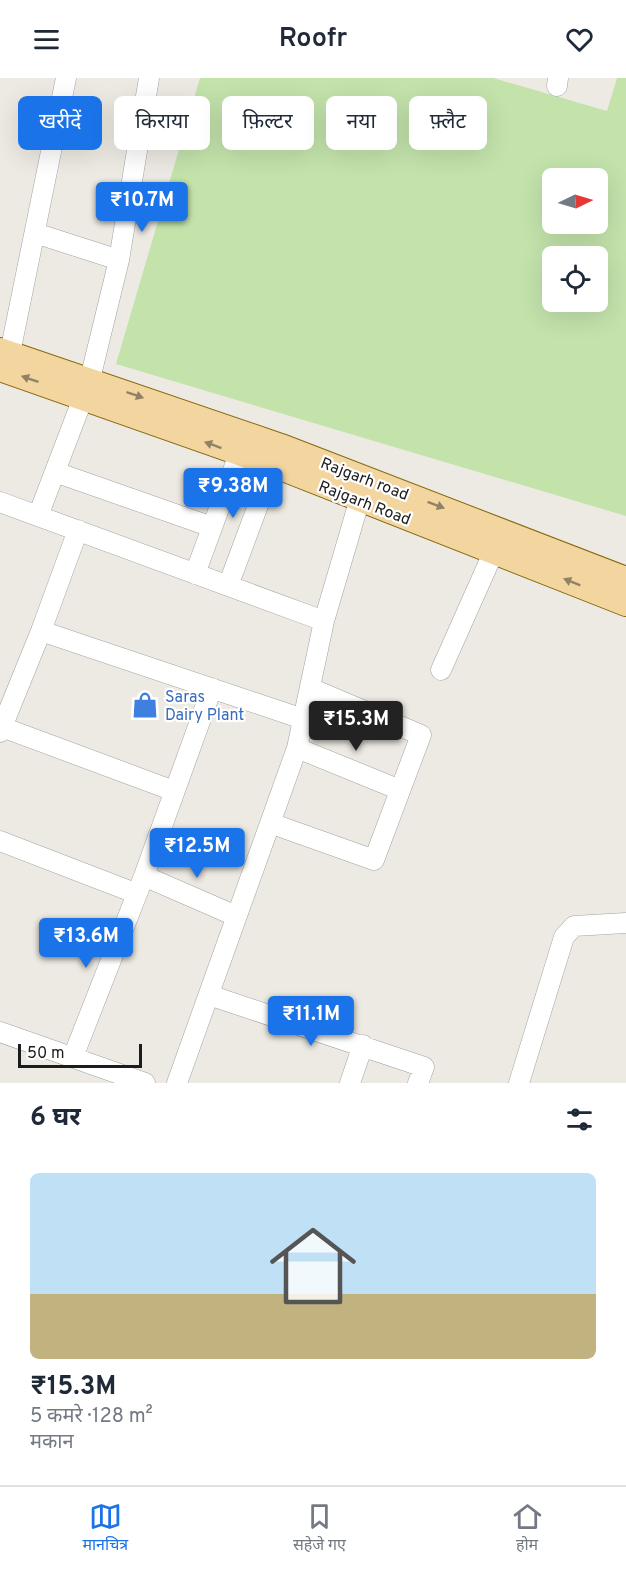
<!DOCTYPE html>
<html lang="hi">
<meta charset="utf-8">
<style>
:root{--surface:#fff;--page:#f2f2f3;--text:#1f2937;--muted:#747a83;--line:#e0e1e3;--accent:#1a73e8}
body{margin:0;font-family:Overpass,"Noto Sans Devanagari",sans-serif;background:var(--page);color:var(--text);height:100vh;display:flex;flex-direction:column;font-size:22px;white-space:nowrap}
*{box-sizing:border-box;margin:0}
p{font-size:20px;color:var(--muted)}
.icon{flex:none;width:33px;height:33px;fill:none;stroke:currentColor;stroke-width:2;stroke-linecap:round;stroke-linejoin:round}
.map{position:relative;height:1005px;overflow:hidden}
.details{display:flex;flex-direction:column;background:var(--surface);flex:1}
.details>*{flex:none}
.hud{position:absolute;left:18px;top:18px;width:591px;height:54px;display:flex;gap:12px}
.needle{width:39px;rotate:85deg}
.controls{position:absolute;left:542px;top:90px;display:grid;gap:12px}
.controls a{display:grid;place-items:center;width:66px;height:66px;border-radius:9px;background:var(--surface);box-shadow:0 6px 24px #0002;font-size:30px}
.scale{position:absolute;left:18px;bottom:15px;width:124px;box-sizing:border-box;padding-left:6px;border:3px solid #1c1c1c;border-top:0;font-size:16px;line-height:21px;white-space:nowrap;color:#1c1c1c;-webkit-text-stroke:4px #fff;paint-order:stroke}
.price{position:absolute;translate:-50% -51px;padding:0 14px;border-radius:6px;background:var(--accent);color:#fff;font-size:20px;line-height:39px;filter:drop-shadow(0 2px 3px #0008)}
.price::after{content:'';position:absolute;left:50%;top:36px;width:18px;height:14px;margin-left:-9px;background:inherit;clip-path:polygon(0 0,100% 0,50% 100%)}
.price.on{background:#222;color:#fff}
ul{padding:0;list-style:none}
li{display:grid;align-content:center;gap:12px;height:318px;padding:0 30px}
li+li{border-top:2px solid var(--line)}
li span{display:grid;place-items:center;height:186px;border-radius:9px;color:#555}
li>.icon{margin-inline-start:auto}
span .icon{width:108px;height:108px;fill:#fffc;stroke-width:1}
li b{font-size:26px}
h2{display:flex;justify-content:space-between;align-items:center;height:72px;padding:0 30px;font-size:26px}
.pill{padding:0 21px;border-radius:9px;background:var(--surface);box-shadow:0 6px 24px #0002;font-size:21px;line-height:54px}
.pill.on{background:var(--accent);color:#fff}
header{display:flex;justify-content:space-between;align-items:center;height:78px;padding:0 30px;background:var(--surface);font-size:27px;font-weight:600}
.menu{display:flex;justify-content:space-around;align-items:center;height:84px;border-top:2px solid var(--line);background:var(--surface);font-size:16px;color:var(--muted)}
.menu a{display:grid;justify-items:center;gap:3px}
.menu .on{color:var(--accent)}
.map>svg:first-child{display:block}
.grass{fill:#c3e3ab;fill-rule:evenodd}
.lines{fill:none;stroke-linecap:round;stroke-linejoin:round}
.minor-casing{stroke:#a3a3a3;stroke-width:21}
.major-casing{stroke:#87670c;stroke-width:26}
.minor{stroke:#fff;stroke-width:20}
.major{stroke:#f3d5a0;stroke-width:24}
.oneway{fill:#928265}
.labels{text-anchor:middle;stroke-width:4.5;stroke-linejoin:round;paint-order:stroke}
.street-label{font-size:16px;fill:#1c1c1c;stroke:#fff}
.shop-label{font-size:16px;fill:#366cbe;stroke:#fff;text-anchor:start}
</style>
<header><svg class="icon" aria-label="menu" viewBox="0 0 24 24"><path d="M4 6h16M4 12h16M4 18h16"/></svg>Roofr<svg class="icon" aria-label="heart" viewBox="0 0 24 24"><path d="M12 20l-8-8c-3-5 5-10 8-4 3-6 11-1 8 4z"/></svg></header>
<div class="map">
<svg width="626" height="1005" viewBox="0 0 626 1005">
<rect width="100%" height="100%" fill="#eceae2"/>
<path class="grass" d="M200 0H493L607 33 617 0H626V438L116 286ZM552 100H597V146H552ZM552 178H597V224H552Z"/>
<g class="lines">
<g class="minor-casing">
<path id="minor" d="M557 8 558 0
M35 155 119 182
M10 275 66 0
M90 301 119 182 149 0
M55 394 212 449
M0 424 324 543
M38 438 83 320
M195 496 239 376
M228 508 273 387
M41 553 303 641
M441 592 494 473
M2 649 174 713
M0 654 41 553 78 452
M297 670 400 712
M270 745 374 782 421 657 310 610
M0 763 135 815
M144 798 236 838
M209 917 424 989 418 1005
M0 954 145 1005
M73 979 144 798 212 610
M177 1005 297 670 324 543 364 407
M350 1005 363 967
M519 1005 564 859 574 848 626 845"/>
</g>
<g class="major-casing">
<path id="major" d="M0 272 281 368 626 501
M0 291 273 387 626 526"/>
</g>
<use href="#minor" class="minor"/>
<use href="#major" class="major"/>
</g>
<defs><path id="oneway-solid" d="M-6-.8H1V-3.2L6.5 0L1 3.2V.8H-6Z" transform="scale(1.5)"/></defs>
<g class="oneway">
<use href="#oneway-solid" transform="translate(30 301) rotate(-161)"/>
<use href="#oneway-solid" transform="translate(135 317) rotate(19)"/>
<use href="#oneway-solid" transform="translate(213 367) rotate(-160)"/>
<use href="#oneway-solid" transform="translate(436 427) rotate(21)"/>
<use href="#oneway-solid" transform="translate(572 504) rotate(-158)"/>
</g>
<defs>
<g id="shop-bare" transform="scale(2.07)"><path d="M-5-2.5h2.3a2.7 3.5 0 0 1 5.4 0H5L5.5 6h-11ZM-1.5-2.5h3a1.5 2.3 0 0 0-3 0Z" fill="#3f7fe0" stroke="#fff" stroke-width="2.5" paint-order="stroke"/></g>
</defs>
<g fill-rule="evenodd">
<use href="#shop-bare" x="145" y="627"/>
</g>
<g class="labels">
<g class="street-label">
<text transform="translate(365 400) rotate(21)" y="6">Rajgarh road</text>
<text transform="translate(365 424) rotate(21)" y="6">Rajgarh Road</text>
</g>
<g class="shop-label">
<text x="165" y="624">Saras<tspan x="165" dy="18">Dairy Plant</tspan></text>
</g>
</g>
</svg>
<div class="controls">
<a><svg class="needle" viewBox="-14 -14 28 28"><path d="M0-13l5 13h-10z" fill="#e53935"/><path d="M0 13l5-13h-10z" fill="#747a83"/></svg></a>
<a><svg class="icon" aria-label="locate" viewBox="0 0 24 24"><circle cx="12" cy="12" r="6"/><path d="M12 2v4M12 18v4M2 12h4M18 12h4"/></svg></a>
</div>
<div class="scale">50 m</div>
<b class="price" style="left:142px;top:155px">₹10.7M</b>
<b class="price" style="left:233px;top:441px">₹9.38M</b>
<b class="price on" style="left:356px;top:674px">₹15.3M</b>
<b class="price" style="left:197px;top:801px">₹12.5M</b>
<b class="price" style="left:86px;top:891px">₹13.6M</b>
<b class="price" style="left:311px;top:969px">₹11.1M</b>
<div class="hud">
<a class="pill on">खरीदें</a>
<a class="pill">किराया</a>
<a class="pill">फ़िल्टर</a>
<a class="pill">नया</a>
<a class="pill">फ़्लैट</a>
</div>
</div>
<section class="details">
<h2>6 घर<svg class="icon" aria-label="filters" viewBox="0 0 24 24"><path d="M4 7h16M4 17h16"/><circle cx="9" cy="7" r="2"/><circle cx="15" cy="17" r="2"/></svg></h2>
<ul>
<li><span style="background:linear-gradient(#bfe0f5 65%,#c2b280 0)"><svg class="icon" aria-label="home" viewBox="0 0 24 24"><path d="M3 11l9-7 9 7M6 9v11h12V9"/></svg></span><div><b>₹15.3M</b><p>5 कमरे · 128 m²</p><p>मकान</p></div></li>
</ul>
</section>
<nav class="menu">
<a class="on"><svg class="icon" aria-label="map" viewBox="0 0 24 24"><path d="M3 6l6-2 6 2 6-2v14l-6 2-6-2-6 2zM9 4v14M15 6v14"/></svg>मानचित्र</a>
<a><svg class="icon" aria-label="saved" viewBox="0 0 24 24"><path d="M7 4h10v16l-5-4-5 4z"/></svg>सहेजे गए</a>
<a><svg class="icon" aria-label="home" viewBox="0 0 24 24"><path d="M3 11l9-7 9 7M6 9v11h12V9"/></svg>होम</a>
</nav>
